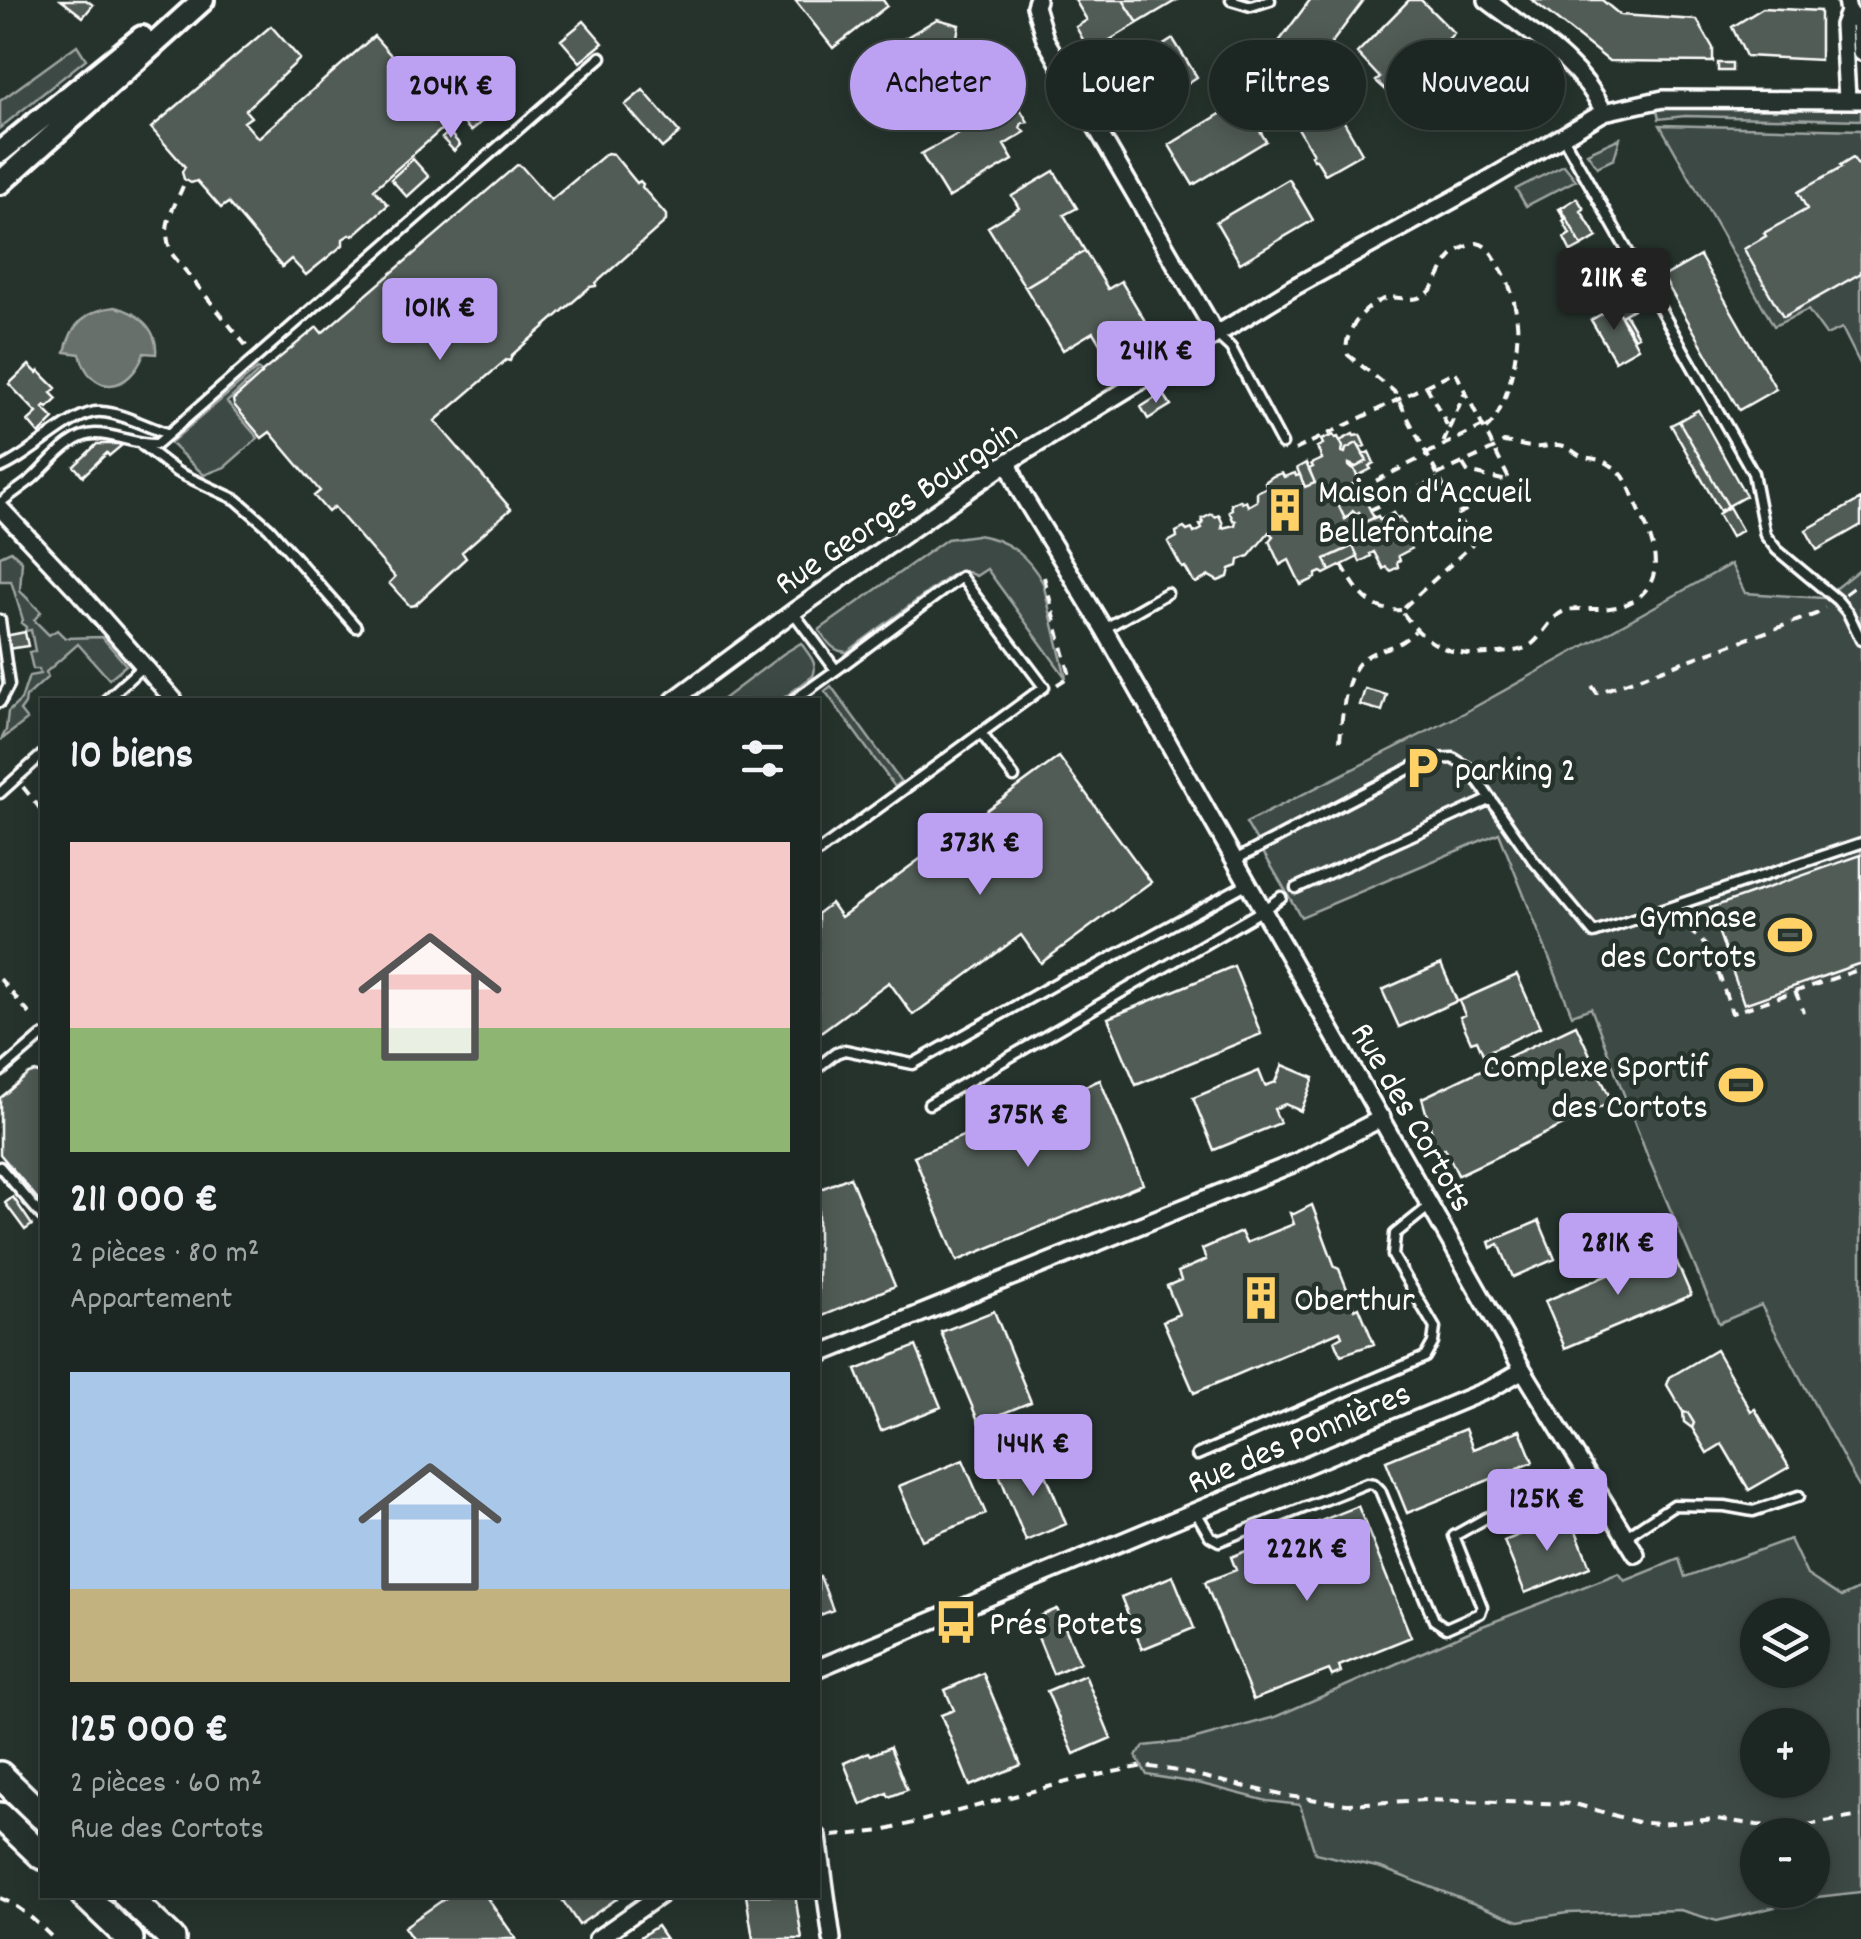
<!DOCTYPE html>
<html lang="fr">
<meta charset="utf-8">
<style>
:root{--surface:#1c2622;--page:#29322f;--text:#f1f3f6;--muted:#a0a5a5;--line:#3a4340;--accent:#bca0f2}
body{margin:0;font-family:Dekko,sans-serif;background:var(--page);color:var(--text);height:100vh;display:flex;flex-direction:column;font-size:38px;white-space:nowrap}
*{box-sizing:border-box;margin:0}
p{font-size:32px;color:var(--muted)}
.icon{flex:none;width:55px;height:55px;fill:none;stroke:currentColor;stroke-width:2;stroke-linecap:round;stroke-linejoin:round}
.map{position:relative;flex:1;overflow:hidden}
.sheet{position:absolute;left:40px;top:698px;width:780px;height:1200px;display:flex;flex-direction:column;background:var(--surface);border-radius:0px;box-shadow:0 5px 25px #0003,0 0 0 2px var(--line)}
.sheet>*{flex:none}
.guide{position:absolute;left:850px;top:40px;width:860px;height:90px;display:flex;gap:20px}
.tools{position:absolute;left:1740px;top:1598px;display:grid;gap:20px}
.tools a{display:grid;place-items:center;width:90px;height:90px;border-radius:50%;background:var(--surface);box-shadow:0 5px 25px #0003,0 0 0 2px var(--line);font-size:50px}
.price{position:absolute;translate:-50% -85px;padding:0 22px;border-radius:10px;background:var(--accent);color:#111;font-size:32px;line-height:65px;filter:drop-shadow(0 2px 5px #0008)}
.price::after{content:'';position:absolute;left:50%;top:60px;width:30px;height:22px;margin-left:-15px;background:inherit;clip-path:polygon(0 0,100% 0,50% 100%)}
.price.on{background:#222;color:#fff}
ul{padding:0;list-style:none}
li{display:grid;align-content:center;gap:20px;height:530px;padding:0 30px}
li span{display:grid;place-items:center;height:310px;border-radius:0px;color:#555}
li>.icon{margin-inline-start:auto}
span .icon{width:180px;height:180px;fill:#fffc;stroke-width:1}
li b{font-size:42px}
h2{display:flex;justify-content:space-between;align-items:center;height:120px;padding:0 30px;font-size:42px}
.chip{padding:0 35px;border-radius:45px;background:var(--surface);box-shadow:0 5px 25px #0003,0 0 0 2px var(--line);font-size:35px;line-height:90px}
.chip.on{background:var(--accent);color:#111}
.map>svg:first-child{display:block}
.green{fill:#3e4944;stroke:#9ea4a2;stroke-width:2.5;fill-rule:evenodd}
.water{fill:#67706c;stroke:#a4a9a7;stroke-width:2.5}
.building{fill:#515c57;stroke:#fff;stroke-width:2.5}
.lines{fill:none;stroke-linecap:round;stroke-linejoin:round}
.service-casing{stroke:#fff;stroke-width:15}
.minor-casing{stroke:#fff;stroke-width:22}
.secondary-casing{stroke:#fff;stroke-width:28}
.trunk-casing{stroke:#fff;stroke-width:32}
.path{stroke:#fff;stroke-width:4;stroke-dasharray:10 8;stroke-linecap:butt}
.service{stroke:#26332d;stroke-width:8}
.minor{stroke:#26332d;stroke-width:15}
.secondary{stroke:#26332d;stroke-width:20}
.trunk{stroke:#26332d;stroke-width:25}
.labels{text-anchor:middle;stroke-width:9;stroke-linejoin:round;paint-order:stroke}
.poi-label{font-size:35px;fill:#fff;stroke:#26332d;text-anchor:start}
.street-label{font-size:35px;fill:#fff;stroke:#26332d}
</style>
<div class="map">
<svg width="1861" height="1939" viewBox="0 0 1861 1939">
<rect width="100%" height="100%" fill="#26332d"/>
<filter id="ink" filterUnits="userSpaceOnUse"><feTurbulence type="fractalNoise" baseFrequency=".01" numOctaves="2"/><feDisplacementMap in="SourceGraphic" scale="20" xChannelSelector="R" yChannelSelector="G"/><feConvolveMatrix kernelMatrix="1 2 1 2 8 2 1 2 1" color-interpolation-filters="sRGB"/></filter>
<g filter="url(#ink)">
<path class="green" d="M77 45 86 59 0 128V101Z
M1685 105 1861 109V120L1685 116 1659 119 1657 110Z
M1660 125 1861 130V366L1842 328 1826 335 1808 310 1774 326Z
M1620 138 1614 159 1597 167 1587 153Z
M1564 165 1576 180 1526 206 1516 189Z
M257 369 260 371 227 402 258 438 225 467 204 475 170 443Z
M977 535C1008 539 1028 556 1043 583L1066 678 987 569 976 576 965 571 954 573 847 652C832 652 827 640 819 630L947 539Z
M11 551 22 561 20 591 41 612 34 620 49 635 57 630 65 638 102 637 126 665 109 679 78 644 46 672 48 677 26 697 25 704 20 711 27 720 1 740 6 730 8 712 21 700 29 676 40 674 39 669H33L29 652 35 651 31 630 25 631 26 627 21 623 23 620 11 581H0V556Z
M1731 564 1745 593 1823 598 1861 568V1491L1761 1305 1719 1323 1647 1155 1591 1008 1572 1015 1499 833 1301 917 1246 823 1464 713Z
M801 643C808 654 819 663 813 676L781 700H722L783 654Z
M831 686 901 782 895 787 825 691Z
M1790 1539 1807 1575 1841 1597 1861 1588V1892L1817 1897 1717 1921 1680 1910 1567 1913 1519 1921 1381 1868 1315 1853 1300 1805 1267 1801 1202 1784 1147 1775 1136 1756 1144 1746 1189 1741 1275 1717 1480 1627 1619 1573 1625 1581 1679 1559 1685 1577ZM1758 1615H1812V1670H1758ZM1758 1725H1812V1780H1758ZM1758 1835H1812V1890H1758Z"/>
<path class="water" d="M115 307C138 312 158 329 156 354L144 353C130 393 91 398 80 354L65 352C71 324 86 310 115 307Z"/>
<path class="building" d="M61 0H86L93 5 83 17Z
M795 0H883L887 6 833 48Z
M1075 0H1123L1138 23 1090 52 1076 27 1087 20Z
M1123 0H1177L1138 23Z
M1310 0H1364L1275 118 1251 79Z
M1409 0H1421L1454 33 1396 93 1390 87 1387 91 1376 81 1380 78 1357 53Z
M1532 0H1602L1620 15 1697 20 1713 48V62L1609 61Z
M1763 8 1820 11V60L1746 56 1732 27Z
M937 19 959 25 955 49 946 53 960 78 888 122 855 68Z
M584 21 603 43 580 62 561 40Z
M271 26 300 59 245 110 251 117 244 122 258 138 374 36 450 122 374 189 388 205 354 235H349L343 239V245L306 275 291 259 282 267 228 203 221 208 197 181 191 183 184 179 182 172 185 167 151 128Z
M1173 39 1197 77 1127 123 1102 84Z
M1718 63H1732V71H1718Z
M490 86 504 102 471 131 457 116Z
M1017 86 1022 95 1014 100 1009 91Z
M643 90 680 133 662 148 625 105Z
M997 90 1009 91 1028 122 1022 123 1020 128 1025 132 1004 145 1013 160 948 198 921 154 969 128 963 117 966 108Z
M1328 94 1362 153 1325 174 1316 159 1314 160 1311 155 1313 154 1294 121 1302 116 1300 113 1306 110 1304 107Z
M1242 101 1266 141 1193 185 1169 145Z
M449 132 460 145 454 151 442 138Z
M607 153 613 154 637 183 640 181 643 184 642 187 666 215V221L596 283V286L590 287 512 355 510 361 506 360 435 421 511 509 462 552 466 558 415 605 410 606 389 583 395 577 334 507 328 512 314 496 320 491 270 432 262 438 234 405 233 400 262 374 261 373 317 327 322 333 517 165 521 166 551 200Z
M1853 158 1857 164 1861 166V273L1783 317 1744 249 1766 236 1764 233 1807 209 1798 192 1841 168 1840 166Z
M413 159 429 177 407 197 391 179Z
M1054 171 1077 208 1064 215 1085 251 1025 287 988 227 1019 208 1012 196Z
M1289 179 1313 220 1240 263 1216 222Z
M1577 198 1584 209 1581 211 1597 237 1582 246 1561 208Z
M1561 208 1582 246 1571 252 1564 238 1570 234 1563 221 1565 219 1559 209Z
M1085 251 1108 289 1121 281 1145 321 1102 347 1093 332 1063 350 1025 287Z
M1700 256 1776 389 1739 410 1663 277Z
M1626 295 1633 309 1621 316 1638 348 1613 302Z
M1613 302 1638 348 1615 361 1591 320 1605 312 1603 308Z
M1625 314 1638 336 1634 338 1621 316Z
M29 365 37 373 39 371 56 388 51 393 57 399 48 408 45 406 43 408 54 419 39 434 28 421 37 413 9 384Z
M1163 393 1171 405 1148 419 1141 407Z
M1698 410 1746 496 1728 506 1679 421Z
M1679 421 1728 506 1720 511 1671 425Z
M1353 434 1354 436 1360 435 1365 446 1360 448 1357 443 1346 449 1345 453 1342 452 1343 447 1340 441Z
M1333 435 1335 438 1338 437 1343 447 1342 452 1345 453 1346 449 1357 443 1367 461 1356 467 1349 464V467L1354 469 1360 481 1333 494 1345 519 1353 511 1355 514 1359 512 1365 522 1378 516 1380 520 1393 513 1396 518 1401 517 1405 524 1401 528 1404 534H1410L1414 542 1409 545 1411 549 1398 556 1400 560 1397 562 1398 567 1390 571 1386 567 1383 569 1374 552 1370 554 1371 556 1360 562 1353 546 1325 559 1330 571 1324 574 1321 572 1316 574V578L1301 585 1289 560 1280 565 1269 541 1273 536 1269 532 1249 556 1239 560 1238 566 1230 569 1228 577 1218 581 1209 576 1196 583 1193 581 1185 567 1182 568 1168 542 1177 537 1176 532 1184 528 1187 531 1192 529 1194 533 1202 529 1200 525 1203 524 1202 519 1212 514 1215 517 1219 515 1223 524 1222 528 1235 525 1236 521 1233 520 1229 511 1232 509 1231 504 1240 500 1242 503 1246 501 1248 506 1257 501V492L1267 487 1265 482 1273 476 1282 473 1284 477 1295 473 1296 476 1300 475 1305 487 1315 483 1309 469 1313 467 1311 464 1322 459 1317 447 1323 444 1321 440Z
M97 444H119L121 446 109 456 107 453 83 476 74 466Z
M1369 452 1374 463 1369 466 1371 469 1357 476 1354 469 1349 467V464L1356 467 1367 461 1363 455Z
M1306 463 1315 483 1305 487 1297 468Z
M1357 482 1374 518 1365 522 1359 512 1355 514 1353 511 1345 519 1333 494Z
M1861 499V525L1817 550 1806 530Z
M1729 507 1742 530 1731 537 1718 514Z
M1353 546 1358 557 1330 571 1325 559Z
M25 632 28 646 0 650V637Z
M1365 689 1387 695 1382 711 1360 705Z
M1059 757 1151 882 1041 963 1021 935 913 1015 889 982 818 1034V913L831 903 841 917Z
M1861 855V963L1744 1004 1710 908Z
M1441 964 1457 1001 1399 1027 1382 990Z
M1234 966 1261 1034 1136 1085 1108 1018Z
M1517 975 1540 1027 1483 1054 1477 1040 1471 1042 1460 1017 1465 1015 1459 1001Z
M1576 1025 1612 1102 1458 1175 1445 1148 1437 1151 1422 1098Z
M1283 1065 1314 1078 1301 1111 1285 1104 1274 1109 1280 1123 1214 1150 1193 1098 1259 1071 1265 1086 1276 1082Z
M35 1072 42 1074V1204L0 1154V1098L29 1074Z
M1100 1080 1143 1184 957 1261 914 1156Z
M1420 1134 1429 1150 1422 1153 1414 1138Z
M850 1177 895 1286 818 1318V1190Z
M13 1197 32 1225 25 1230 5 1203Z
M1312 1205 1335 1267 1339 1269 1355 1309 1359 1307 1374 1344 1341 1355 1335 1340 1342 1336 1340 1331 1194 1393 1163 1321 1179 1314 1167 1286 1181 1280 1178 1272 1206 1260 1202 1249 1241 1232 1246 1243 1294 1224 1290 1213 1294 1214Z
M1539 1221 1555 1259 1513 1277 1499 1244 1491 1248 1489 1242Z
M1671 1249 1691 1295 1565 1348 1545 1301Z
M994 1311 1031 1402 979 1423 941 1332Z
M916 1346 941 1407 881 1431 856 1370Z
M1716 1350 1751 1411 1755 1409 1789 1467 1749 1490 1722 1444 1707 1453 1692 1428 1694 1423 1688 1413 1683 1412 1667 1385 1670 1377Z
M1683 1412 1688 1413 1694 1423 1692 1428 1684 1422Z
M1465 1429 1473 1449 1520 1430 1533 1462 1407 1513 1386 1461Z
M1039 1457 1066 1524 1026 1541 999 1474Z
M963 1460 986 1514 922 1540 899 1486Z
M1358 1506 1411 1637 1339 1666 1341 1672 1332 1676 1329 1670 1253 1700 1205 1582 1236 1570 1231 1557Z
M1570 1515 1590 1567 1525 1593 1504 1541Z
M818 1576H820L833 1610 818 1616Z
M1173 1576 1194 1628 1142 1649 1121 1597Z
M1057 1609 1080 1662 1053 1674 1031 1620Z
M983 1673 1021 1765 970 1786 941 1715 954 1710 945 1690Z
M1085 1675 1111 1738 1074 1754 1047 1691Z
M890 1747 907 1790 889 1797 887 1793 861 1805 844 1763 869 1752 871 1755Z
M450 1895H485L516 1939H412L404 1927Z
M559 1895H622L579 1925Z
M746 1895H795L802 1939H753Z
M657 1926 666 1939H637Z"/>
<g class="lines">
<g class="service-casing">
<path id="service" d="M1231 0 1251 6 1270 0
M1563 137 1753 473 1765 535 1777 550 1837 600 1848 613 1861 640
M1216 334 1231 348 1282 444
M142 445 177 472 237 500 269 528 356 627
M0 468C30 457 74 409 102 412 122 413 149 428 169 434
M0 503C10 495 22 487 32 479 49 464 70 434 95 434 117 434 135 445 157 444L601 57
M793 612 836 670 961 577 1044 687 818 852
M0 620 9 685 0 702
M1104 629 1167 593
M106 700 143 666
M794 700 836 670
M981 733 1014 777
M0 793 42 755
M1235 860 1428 759 1453 758 1469 768 1533 860 1594 933 1861 843
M1296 888 1491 799
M818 1067 836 1053 845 1050 913 1064 1065 978 1087 971 1248 883
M0 1072 42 1036
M929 1104 1263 910 1281 897
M0 1167 42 1216
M1197 1455 1425 1357 1433 1343 1435 1328 1393 1256 1395 1234 1431 1205
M1196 1512 1210 1536 1219 1541 1367 1483 1374 1484 1380 1490 1434 1620 1446 1628 1480 1613 1482 1607 1454 1536 1486 1518 1542 1497 1585 1471
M1625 1537 1673 1505 1725 1506 1753 1511 1799 1496"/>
</g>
<g class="minor-casing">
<path id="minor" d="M1037 0 1035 6 1045 39 1216 334
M1487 0C1530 33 1580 61 1604 112
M1846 0 1848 12 1843 25 1847 99
M1848 12 1859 23 1861 52
M1008 462 1020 491 1104 629 1523 1370 1636 1554
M0 508 78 591 174 700
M674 700 793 612 1008 462 1294 287 1467 192 1604 112 1663 99 1861 100
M818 1355 1297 1162 1382 1118
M818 1668 1492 1388 1523 1370
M818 1837 832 1939
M597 1939 660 1895"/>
</g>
<g class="secondary-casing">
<path id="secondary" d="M0 152 142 37
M0 183 203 0"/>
</g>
<g class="trunk-casing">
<path id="trunk" d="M0 1775 42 1816
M0 1816 42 1856
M84 1895 130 1939
M126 1895 172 1939"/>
</g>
<path class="path" d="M183 186C172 213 160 225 172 254L247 347
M1426 385 1449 429 1442 446
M1449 429 1465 392
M1295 450C1348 424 1402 398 1455 371L1513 487 1458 514 1398 399 1396 393 1348 355C1340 335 1366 302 1388 298 1401 296 1413 303 1425 295 1442 285 1439 261 1463 248 1466 247 1474 243 1477 243 1487 244 1494 256 1498 264 1509 280 1516 303 1517 322 1520 349 1507 413 1485 430
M1426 454 1483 426
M1463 464 1468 472 1511 482
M1437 475 1495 448 1504 442C1514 443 1524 447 1534 447 1544 448 1555 443 1564 446 1571 448 1576 455 1584 457 1594 459 1602 459 1612 466 1627 475 1629 489 1636 503 1648 531 1669 570 1641 595 1625 610 1603 609 1583 609 1581 609 1569 609 1567 610 1550 615 1543 638 1529 646 1521 651 1508 652 1499 653 1454 659 1426 647 1401 610L1472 545 1458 515
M1360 489 1427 455
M1370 510 1438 479
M1342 565C1356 589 1370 613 1401 610
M1044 577 1070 676 1055 686
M1845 594 1861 582
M1592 686 1597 693 1816 614 1825 608
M1340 741C1342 718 1344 671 1366 657 1384 645 1395 651 1415 631
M23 787 42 811
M41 846 42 844
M1674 919 1699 938 1712 954 1732 1013 1861 969
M0 979 34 1019
M1795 991 1804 1012
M833 1836 883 1831 1078 1779 1144 1766 1178 1771 1281 1795 1347 1804 1427 1800 1575 1804 1637 1822 1658 1824 1717 1819 1757 1825 1795 1827 1861 1816
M0 1898C22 1907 37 1923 54 1939"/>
<use href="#service" class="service"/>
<use href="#minor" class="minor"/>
<use href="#secondary" class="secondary"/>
<use href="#trunk" class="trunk"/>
</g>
</g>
<defs>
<g id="building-bare" transform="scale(3.45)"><path d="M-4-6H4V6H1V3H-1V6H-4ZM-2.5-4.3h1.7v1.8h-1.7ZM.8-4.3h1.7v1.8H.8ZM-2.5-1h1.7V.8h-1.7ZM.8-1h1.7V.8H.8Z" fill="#ffd166" stroke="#26332d" stroke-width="2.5" paint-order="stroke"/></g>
<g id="parking-bare" transform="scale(3.45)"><path d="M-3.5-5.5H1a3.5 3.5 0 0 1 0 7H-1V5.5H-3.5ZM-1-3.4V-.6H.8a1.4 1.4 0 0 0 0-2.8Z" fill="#ffd166" stroke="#26332d" stroke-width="2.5" paint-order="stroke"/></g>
<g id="stadium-bare" transform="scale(3.45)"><path d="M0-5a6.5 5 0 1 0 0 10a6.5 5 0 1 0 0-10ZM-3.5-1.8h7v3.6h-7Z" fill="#ffd166" stroke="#26332d" stroke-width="2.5" paint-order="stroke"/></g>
<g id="bus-bare" transform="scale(3.45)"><path d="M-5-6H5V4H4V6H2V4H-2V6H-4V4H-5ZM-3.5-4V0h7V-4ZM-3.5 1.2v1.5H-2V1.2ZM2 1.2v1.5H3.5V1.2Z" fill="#ffd166" stroke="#26332d" stroke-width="2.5" paint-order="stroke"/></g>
</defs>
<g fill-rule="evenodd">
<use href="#building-bare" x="1285" y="510"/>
<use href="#parking-bare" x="1422" y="768"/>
<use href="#stadium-bare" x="1790" y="935"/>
<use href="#stadium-bare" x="1741" y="1085"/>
<use href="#building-bare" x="1261" y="1298"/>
<use href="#bus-bare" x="956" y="1622"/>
</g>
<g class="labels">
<g class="poi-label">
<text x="1318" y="502">Maison d'Accueil<tspan x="1318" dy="40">Bellefontaine</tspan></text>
<text x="1455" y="780">parking 2</text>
<text x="1757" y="927" text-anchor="end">Gymnase<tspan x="1757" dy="40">des Cortots</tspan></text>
<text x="1708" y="1077" text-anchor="end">Complexe Sportif<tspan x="1708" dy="40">des Cortots</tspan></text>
<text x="1294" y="1310">Oberthur</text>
<text x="989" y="1634">Prés Potets</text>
</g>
<g class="street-label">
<text transform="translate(895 506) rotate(-34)" y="12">Rue Georges Bourgoin</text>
<text transform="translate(1414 1116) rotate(60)" y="12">Rue des Cortots</text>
<text transform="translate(1298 1436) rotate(-23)" y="12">Rue des Ponnières</text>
</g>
</g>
</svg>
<div class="tools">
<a><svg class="icon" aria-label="layers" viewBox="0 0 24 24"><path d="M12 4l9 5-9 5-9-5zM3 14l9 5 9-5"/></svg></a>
<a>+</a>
<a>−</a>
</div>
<b class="price" style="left:451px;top:141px">204K €</b>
<b class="price on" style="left:1614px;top:333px">211K €</b>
<b class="price" style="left:440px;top:363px">101K €</b>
<b class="price" style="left:1156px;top:406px">241K €</b>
<b class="price" style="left:980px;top:898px">373K €</b>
<b class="price" style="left:1028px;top:1170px">375K €</b>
<b class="price" style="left:1618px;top:1298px">281K €</b>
<b class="price" style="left:1033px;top:1499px">144K €</b>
<b class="price" style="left:1547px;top:1554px">125K €</b>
<b class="price" style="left:1307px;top:1604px">222K €</b>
<div class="guide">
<a class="chip on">Acheter</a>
<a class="chip">Louer</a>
<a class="chip">Filtres</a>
<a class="chip">Nouveau</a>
</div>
<section class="sheet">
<h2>10 biens<svg class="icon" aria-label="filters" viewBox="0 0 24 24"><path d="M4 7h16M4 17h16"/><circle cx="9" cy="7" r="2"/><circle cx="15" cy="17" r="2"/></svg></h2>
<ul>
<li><span style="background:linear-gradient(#f6c9c9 60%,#8fb573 0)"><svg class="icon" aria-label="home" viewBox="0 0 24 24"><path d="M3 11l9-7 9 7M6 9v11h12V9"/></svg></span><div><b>211 000 €</b><p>2 pièces · 80 m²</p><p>Appartement</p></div></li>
<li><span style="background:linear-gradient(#a9c7e8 70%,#c2b280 0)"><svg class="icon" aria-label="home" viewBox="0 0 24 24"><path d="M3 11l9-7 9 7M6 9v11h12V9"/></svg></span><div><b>125 000 €</b><p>2 pièces · 60 m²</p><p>Rue des Cortots</p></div></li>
</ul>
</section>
</div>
